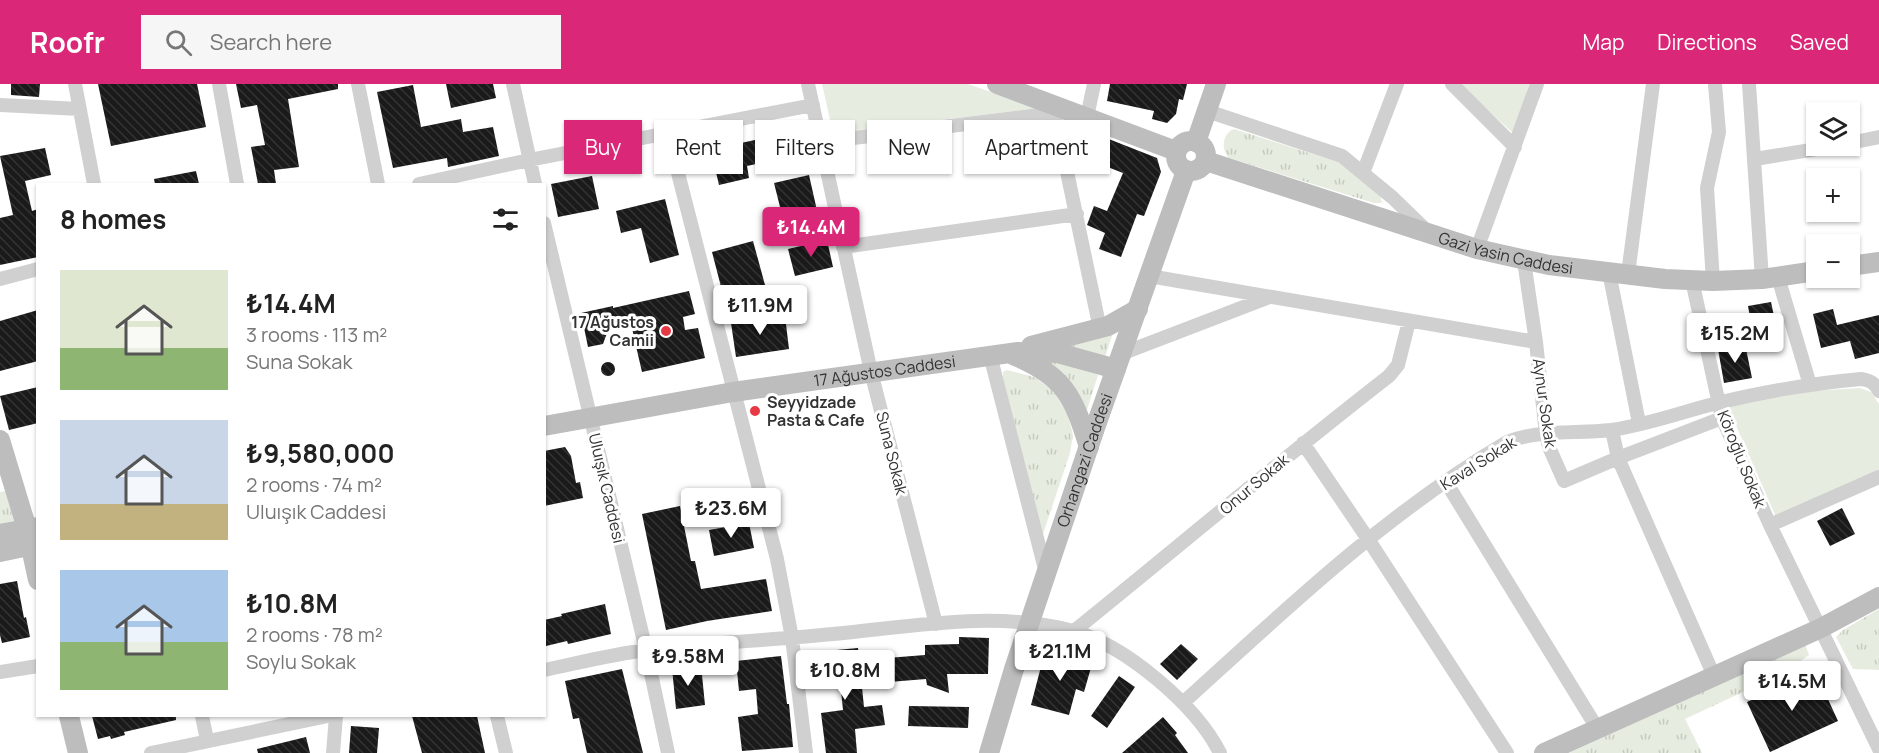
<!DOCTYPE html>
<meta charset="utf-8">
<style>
:root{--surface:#fff;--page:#f6f6f6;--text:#222;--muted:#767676;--accent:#db2777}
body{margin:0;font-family:Manrope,sans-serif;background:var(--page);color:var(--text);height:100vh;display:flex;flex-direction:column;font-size:22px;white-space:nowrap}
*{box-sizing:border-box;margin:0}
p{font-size:20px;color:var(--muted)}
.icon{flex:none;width:33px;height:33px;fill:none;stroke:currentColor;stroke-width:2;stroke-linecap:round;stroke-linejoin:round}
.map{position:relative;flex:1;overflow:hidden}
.side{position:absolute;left:36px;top:99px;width:510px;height:534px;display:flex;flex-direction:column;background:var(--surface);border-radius:0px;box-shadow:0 2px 4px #0004}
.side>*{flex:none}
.hud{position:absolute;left:564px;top:36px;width:570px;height:54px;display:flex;gap:12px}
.controls{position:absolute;left:1806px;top:18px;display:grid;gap:12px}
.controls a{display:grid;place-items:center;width:54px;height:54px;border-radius:0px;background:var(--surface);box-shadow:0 2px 4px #0004;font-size:30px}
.price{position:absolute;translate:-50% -51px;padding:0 14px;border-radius:6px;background:#fff;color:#222;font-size:20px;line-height:39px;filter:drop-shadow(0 2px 3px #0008)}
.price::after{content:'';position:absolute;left:50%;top:36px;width:18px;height:14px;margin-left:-9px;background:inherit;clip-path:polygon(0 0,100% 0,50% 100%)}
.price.on{background:var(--accent);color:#fff}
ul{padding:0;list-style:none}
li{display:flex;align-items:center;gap:18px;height:150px;padding:0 24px}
li span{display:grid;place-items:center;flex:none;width:168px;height:120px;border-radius:0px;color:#555}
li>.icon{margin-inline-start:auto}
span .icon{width:72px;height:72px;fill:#fffc;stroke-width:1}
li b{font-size:26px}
h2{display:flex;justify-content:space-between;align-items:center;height:72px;padding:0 24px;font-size:26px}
.pill{padding:0 21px;border-radius:0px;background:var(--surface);box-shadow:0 2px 4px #0004;font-size:21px;line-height:54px}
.pill.on{background:var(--accent);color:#fff}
header{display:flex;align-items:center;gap:36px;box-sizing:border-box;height:84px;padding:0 30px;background:var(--accent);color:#fff}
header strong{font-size:28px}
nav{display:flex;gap:33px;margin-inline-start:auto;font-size:21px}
.search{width:420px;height:54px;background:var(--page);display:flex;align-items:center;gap:15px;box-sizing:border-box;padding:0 21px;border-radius:0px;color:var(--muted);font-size:22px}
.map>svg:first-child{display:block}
.grass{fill:url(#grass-tufts)}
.park{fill:#e6ecdf}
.building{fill:url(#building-back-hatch)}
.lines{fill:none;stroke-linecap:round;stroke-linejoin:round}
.street{stroke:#d0d0d0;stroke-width:14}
.secondary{stroke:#bdbdbd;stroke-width:20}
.poi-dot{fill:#e63946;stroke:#fff;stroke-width:2}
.labels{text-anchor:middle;stroke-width:6;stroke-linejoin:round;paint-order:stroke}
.street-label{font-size:16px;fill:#333;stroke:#fff}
.poi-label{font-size:16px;font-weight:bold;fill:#333;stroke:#fff;text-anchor:end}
</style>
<header>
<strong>Roofr</strong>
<div class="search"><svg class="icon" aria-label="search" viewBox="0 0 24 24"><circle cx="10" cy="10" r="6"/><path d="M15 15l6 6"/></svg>Search here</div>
<nav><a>Map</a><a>Directions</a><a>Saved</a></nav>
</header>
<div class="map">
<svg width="1879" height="669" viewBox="0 0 1879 669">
<defs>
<pattern id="grass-tufts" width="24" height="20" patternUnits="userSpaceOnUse" patternTransform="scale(1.5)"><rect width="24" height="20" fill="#e6ecdf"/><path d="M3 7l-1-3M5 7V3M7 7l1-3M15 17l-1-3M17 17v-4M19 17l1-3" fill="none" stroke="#c6cbc0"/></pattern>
<pattern id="building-back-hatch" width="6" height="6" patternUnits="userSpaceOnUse" patternTransform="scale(1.5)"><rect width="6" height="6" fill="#1a1a1a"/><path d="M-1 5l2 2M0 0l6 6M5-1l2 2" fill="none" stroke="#333"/></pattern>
</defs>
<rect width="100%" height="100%" fill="#fff"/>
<path class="grass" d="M1234 45 1341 79 1379 109 1382 118 1380 119H1374L1229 74C1220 65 1223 49 1234 45Z
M1113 249 1105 273 1059 260Z
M1042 278H1058L1098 291 1086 329C1077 301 1065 294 1042 278Z
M1007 286 1034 293 1051 305 1058 314 1068 331 1073 351 1070 369 1042 453 1003 294V288Z
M6 407 14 438 0 444V408Z
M1879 525V586L1853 585 1836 553 1843 546Z
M1805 560 1809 571 1784 589 1685 635 1702 669H1569Z"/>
<path class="park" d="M822 0H968L1038 24 833 49Z
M1459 0H1529L1514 50Z
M1860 304 1871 308 1879 320V387L1776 433 1728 323 1812 307Z"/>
<path class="building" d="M11 0H40L39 13 11 11Z
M98 0H197L206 43 111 62Z
M236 0H338V5L288 15 299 83 274 86 276 100H258L251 63 265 61 257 21 241 24Z
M446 0H493L496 14 451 24Z
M1110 0H1187L1183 16 1179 15 1176 30 1167 39 1152 35 1154 27 1107 17Z
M413 1 421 43 461 35 463 48 493 43 499 72 448 83 447 74 393 84 377 8Z
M782 50 787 73 747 82 749 94 719 101 710 63 741 56V59Z
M1096 50 1157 74 1161 88 1144 132 1137 130 1121 173 1099 165 1105 149 1087 141 1094 122 1107 127 1123 89 1087 75Z
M45 64 51 91 25 97 32 127 38 125V173L0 181V134L13 131 0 72Z
M196 87 199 100H155L154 95Z
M809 91 818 131 784 139 774 99Z
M592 92 599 125 558 133 551 100Z
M665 115 679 171 650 179 641 144 621 149 616 127Z
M827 156 833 183 795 192 788 165Z
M753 157 768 212 726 222 712 168Z
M689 207 695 230 683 233 685 246 698 244 705 274 642 288 635 258 647 251 634 253 630 235 611 238 603 260 588 263 581 229 613 222V224Z
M1771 218 1777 246 1753 251 1748 222Z
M1833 225 1837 241 1879 231V269L1855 275 1850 257 1821 264 1813 230Z
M38 226V277L0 287V237Z
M785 232 789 265 736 273 731 239Z
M1745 260 1752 294 1724 299 1718 265Z
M601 285a7 7 0 1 1 14 0a7 7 0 1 1-14 0Z
M38 303V339L9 346 0 312Z
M565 363 571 372 576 399 580 398 583 414 544 422V367Z
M680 422 691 477H695L701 505 766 495 772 527 707 537 666 546 642 430Z
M1842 424 1855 450 1830 462 1817 437Z
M749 439 754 464 714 472 709 446Z
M17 497 24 534 26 533 30 553 2 559 0 551V500Z
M605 520 611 550 568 560 567 557 546 562 544 536 562 532 561 530Z
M959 553 989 554 988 590H947L949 609 927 601 926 595 889 598 887 574 925 571V561L959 560Z
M1181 560 1198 575 1177 596 1160 580Z
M858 564 864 623 882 621 885 641 855 645 857 669H826L821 629 843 626 840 597 817 599 815 568Z
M1045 567 1092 580 1084 608 1076 605 1069 631 1031 621Z
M781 572 787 620H789L793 663 742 667 738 633 758 630 756 605 739 607 736 577Z
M701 581 705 621 676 625 672 584Z
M622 585 643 669H587L579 634 573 635 565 597Z
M1815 587 1838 637 1770 668 1747 618Z
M1119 592 1135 603 1107 644 1091 632Z
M909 622 969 623 968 644 908 642Z
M92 632H176V636L124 648 125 651 111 655 110 652 98 655Z
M412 632H477L485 669H422Z
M1163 633 1177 649 1175 651 1188 669H1122Z
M351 642 379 644 377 669H349Z
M306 653 310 669H258L257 665Z"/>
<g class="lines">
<path class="street" d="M75 0 94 100
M219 0 237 100
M358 0 378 100
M513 0 535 100
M808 0 871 288 936 540
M1452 0 1515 63
M1749 0 1762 195
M0 21 80 25
M1053 21 1100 245
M1207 27 1342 72 1393 114 1427 147
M1087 33 1094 0
M668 50 777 475 792 554 806 669
M821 58 1055 29
M1850 59 1879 53
M1755 75 1835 62
M1363 89 1397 0
M419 100 529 76 813 21
M544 139 646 566 668 669
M843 163 1077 130
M1477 165 1537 0
M1524 177 1536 258 1546 350 1549 363 1564 397 1618 374 1722 334
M1609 188 1639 339
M1628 190 1653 0
M1149 192 1536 258
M1778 193 1810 301
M0 195 38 185
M1692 196 1722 334 1770 441 1879 665
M1713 197 1707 104 1719 48 1715 0
M1121 270 1267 214
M990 271 1046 489
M1612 346 1618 374 1714 592
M1303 359 1368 455 1507 669
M1446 398 1597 644
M1770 441 1879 393
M1074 547C1179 462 1282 375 1389 292L1398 281 1409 237
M544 586C578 579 613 570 647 566 709 559 771 556 833 550 909 543 998 526 1073 547 1125 561 1196 621 1220 669
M0 588 38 582
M1184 618C1286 525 1388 428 1507 358 1540 345 1576 350 1611 346 1647 341 1682 328 1717 319 1764 308 1813 299 1861 295 1870 296 1875 299 1879 307
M202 632 207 656
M497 632 506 669
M151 669 328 632
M333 669 336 632"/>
<g class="secondary">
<path d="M997 0 1176 67"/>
<circle cx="1191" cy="72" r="15"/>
<path d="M1196 58 1216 0"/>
<path id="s1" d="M1206 77 1477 165 1549 181 1665 195 1713 197 1762 195 1816 187"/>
<path d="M1850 182 1879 178"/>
<path d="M1031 262 1108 242 1138 225"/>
<path d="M1013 271C1064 292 1073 311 1089 363"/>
<path id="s2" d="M544 342 733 308 1018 268 1058 269 1116 285"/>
<path d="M0 356 27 445 38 496"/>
<path d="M0 450 38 443"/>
<path d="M0 468 38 460"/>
<path d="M69 632 78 669"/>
<path id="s3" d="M989 669 1014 585 1095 344 1186 87"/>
<path d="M1544 669 1821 544 1879 513"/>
</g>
</g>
<g class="poi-dot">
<circle cx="666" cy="247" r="6"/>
<circle cx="755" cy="327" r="6"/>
</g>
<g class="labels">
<g class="street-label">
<text dy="6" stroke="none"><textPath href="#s1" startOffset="314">Gazi Yasin Caddesi</textPath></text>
<text dy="6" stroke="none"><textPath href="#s2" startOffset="345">17 Ağustos Caddesi</textPath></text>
<text transform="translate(1545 319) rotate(82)" y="6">Aynur Sokak</text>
<text transform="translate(892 369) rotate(76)" y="6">Suna Sokak</text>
<text transform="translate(1742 375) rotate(68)" y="6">Köroğlu Sokak</text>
<text dy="6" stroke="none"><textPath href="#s3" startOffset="308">Orhangazi Caddesi</textPath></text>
<text transform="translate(1478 379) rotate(-32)" y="6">Kaval Sokak</text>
<text transform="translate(1254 400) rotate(-40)" y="6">Onur Sokak</text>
<text transform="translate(607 404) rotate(77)" y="6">Uluışık Caddesi</text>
</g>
<g class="poi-label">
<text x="654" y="244">17 Ağustos<tspan x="654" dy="18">Camii</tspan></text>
<text x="767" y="324" text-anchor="start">Seyyidzade<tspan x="767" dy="18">Pasta &amp; Cafe</tspan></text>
</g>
</g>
</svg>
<div class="controls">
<a><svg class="icon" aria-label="layers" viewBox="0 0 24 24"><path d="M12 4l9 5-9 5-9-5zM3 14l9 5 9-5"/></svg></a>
<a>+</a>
<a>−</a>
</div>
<b class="price on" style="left:811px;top:174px">₺14.4M</b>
<b class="price" style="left:760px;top:252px">₺11.9M</b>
<b class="price" style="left:1735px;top:280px">₺15.2M</b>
<b class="price" style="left:731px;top:455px">₺23.6M</b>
<b class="price" style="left:1060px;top:598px">₺21.1M</b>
<b class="price" style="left:688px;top:603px">₺9.58M</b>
<b class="price" style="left:845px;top:617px">₺10.8M</b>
<b class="price" style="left:1792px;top:628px">₺14.5M</b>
<div class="hud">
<a class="pill on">Buy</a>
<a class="pill">Rent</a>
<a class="pill">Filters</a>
<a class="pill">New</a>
<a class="pill">Apartment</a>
</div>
<section class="side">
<h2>8 homes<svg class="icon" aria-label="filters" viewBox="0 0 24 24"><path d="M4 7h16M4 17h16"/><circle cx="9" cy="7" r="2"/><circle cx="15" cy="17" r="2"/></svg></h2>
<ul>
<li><span style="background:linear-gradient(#dfe7d0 65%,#8fb573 0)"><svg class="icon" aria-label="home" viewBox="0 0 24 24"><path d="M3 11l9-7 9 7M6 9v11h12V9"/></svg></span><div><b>₺14.4M</b><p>3 rooms · 113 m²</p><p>Suna Sokak</p></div></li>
<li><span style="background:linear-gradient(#c9d6e8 70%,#c2b280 0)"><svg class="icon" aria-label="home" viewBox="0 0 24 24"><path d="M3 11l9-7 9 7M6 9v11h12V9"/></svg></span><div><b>₺9,580,000</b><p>2 rooms · 74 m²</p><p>Uluışık Caddesi</p></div></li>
<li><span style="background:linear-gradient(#a9c7e8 60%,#8fb573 0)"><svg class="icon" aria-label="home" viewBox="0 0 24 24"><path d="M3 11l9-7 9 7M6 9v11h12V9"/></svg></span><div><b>₺10.8M</b><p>2 rooms · 78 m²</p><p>Soylu Sokak</p></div></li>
</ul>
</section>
</div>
